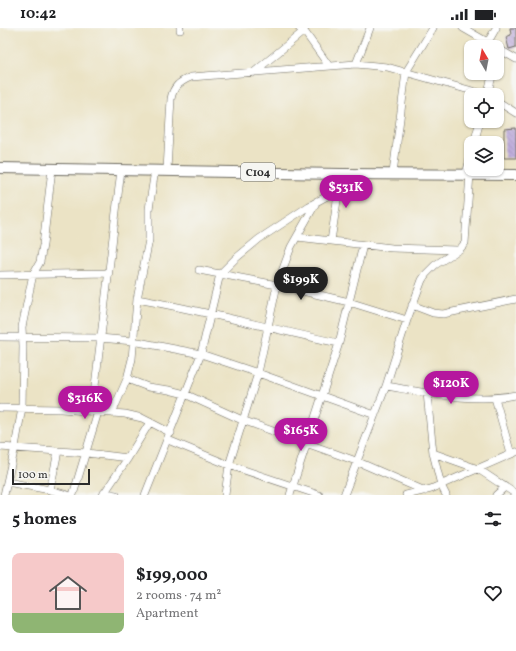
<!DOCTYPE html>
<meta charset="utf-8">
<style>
:root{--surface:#fff;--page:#f6f6f6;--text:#202124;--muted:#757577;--accent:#b5179e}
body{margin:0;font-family:Vollkorn,serif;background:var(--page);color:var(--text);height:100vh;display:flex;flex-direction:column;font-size:15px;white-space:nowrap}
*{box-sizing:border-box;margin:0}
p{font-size:13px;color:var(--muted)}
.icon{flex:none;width:22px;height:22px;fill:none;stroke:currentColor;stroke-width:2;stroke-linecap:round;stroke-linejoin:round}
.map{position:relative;height:467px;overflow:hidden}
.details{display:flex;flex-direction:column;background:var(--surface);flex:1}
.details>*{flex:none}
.needle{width:26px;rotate:350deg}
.controls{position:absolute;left:464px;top:12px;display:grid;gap:8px}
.controls a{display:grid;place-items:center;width:40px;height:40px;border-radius:8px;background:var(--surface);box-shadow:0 1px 3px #0004;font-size:20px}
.scale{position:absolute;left:12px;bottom:10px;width:78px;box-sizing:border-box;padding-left:4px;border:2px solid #2b2b2b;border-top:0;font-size:11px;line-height:14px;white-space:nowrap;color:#2b2b2b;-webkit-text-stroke:3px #f6f6f2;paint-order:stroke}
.price{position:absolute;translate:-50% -34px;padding:0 9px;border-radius:14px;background:var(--accent);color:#fff;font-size:13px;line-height:26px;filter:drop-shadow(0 1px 2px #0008)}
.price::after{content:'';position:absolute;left:50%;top:24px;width:12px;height:9px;margin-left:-6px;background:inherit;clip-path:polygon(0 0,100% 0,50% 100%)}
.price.on{background:#222;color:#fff}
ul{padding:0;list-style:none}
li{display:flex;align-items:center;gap:12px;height:100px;padding:0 12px}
li span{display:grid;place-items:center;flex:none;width:112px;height:80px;border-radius:8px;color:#555}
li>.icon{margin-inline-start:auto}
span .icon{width:48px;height:48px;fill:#fffc;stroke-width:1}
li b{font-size:17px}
h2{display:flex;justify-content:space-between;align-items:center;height:48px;padding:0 12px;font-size:17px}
.status{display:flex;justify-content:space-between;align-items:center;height:28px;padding:0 20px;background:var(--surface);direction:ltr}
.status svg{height:11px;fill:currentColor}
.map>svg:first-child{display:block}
.building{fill:url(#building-back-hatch)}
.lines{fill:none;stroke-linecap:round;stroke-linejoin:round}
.minor-casing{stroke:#6e6b61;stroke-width:8}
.highway-casing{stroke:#6e6b61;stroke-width:12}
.minor{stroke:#fff;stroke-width:7}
.highway{stroke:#fff;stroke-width:10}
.labels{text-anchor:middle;stroke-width:4;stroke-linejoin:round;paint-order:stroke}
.shield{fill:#f6f6f2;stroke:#686867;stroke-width:1}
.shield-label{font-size:11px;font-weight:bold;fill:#2b2b2b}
</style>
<div class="status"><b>10:42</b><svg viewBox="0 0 49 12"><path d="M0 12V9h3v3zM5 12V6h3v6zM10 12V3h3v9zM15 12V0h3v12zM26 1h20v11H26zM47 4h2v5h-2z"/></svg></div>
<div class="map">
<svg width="516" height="467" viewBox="0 0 516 467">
<defs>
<pattern id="building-back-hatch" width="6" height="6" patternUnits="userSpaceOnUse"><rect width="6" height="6" fill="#beacdc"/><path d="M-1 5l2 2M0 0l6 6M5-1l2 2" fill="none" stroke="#9b8cb3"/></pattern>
</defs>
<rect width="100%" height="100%" fill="#f6f6f2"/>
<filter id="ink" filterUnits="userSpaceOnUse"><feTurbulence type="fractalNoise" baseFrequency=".025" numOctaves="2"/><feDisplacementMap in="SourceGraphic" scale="8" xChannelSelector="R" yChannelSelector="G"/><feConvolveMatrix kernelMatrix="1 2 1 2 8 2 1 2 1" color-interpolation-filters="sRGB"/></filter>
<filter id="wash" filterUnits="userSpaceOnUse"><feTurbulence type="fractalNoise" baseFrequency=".012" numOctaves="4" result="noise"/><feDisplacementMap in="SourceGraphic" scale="16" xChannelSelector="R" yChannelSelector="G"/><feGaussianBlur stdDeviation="0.9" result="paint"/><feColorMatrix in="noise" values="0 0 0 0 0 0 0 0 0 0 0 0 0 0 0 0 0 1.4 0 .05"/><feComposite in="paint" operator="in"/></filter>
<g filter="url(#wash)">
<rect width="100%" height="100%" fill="#ebe3c5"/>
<g id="blocks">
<path class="building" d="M510 0H516V19L509 21 506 9 511 7Z
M516 100V130H504V101Z"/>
</g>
</g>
<g filter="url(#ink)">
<use href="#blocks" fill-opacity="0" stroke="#6e6b61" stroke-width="1"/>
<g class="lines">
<g class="minor-casing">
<path id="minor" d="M299 0 304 3 329 38
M463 0 496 19
M180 2V0
M488 14 496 0
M497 20 516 31
M497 31 500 21
M356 36 387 39 487 67
M253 45 304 3 305 0
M487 67 493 45
M497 73 516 85
M474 115 480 93
M167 142 171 71C173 59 179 54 191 49L356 36 370 0
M393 145 406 44 433 0
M466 146 471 127
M297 209 392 220 457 222
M331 213 341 146
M199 242 277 257 349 274 407 292
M0 247 108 245
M137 271C205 283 271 301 339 315
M412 277 433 285 443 286 516 271
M0 309 100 310 133 313 201 326 258 345 375 387
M127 351 148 359 169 362 185 366 242 392 356 433 425 463
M386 358C428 365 473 375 516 367
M427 365 433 425 478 441 516 466
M495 370 511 426
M0 380 61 381 125 386 142 390 171 405
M92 383 121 142
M112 385 127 351 132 331 137 271 149 212V181L155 142
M168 412 229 437 319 467
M0 419 87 425 128 430 150 394
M433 425 441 457 446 467
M7 454 50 462 68 467
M50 462 58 423
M104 465 116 467
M4 467 15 419 22 380 23 318 22 299 33 246 40 234 43 217 52 141
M73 467 98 384
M103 467 128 430
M145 467 201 326 220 246 235 231 259 211 309 178 340 161
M225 467 229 437 258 345 277 257 291 219 317 173
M290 467 339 315 363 217
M344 467 386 358 407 292 422 252 426 246 435 237 460 221 465 215 470 146
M406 467 431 461 516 424
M496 467 505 459"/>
</g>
<g class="highway-casing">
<path id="highway" d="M0 140 341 146 516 147"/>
</g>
<use href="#minor" class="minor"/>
<use href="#highway" class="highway"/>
</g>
</g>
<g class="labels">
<rect class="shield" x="241" y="135" width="34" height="18" rx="3"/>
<g class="shield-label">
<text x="258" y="148">C104</text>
</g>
</g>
</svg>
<div class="controls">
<a><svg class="needle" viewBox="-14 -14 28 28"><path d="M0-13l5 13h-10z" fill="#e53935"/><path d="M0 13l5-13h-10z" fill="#757577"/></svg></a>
<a><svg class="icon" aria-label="locate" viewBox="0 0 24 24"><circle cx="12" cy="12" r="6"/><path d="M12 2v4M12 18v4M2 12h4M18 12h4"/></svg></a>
<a><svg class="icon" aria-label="layers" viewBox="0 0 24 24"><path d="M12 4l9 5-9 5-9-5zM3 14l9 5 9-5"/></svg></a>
</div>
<div class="scale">100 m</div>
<b class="price" style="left:346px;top:181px">$531K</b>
<b class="price on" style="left:301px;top:273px">$199K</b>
<b class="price" style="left:451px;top:377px">$120K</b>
<b class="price" style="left:85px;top:392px">$316K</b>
<b class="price" style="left:301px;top:424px">$165K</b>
</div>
<section class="details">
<h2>5 homes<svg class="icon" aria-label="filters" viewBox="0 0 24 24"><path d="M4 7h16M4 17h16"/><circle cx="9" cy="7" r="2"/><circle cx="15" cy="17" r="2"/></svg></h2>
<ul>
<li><span style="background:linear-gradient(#f6c9c9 75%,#8fb573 0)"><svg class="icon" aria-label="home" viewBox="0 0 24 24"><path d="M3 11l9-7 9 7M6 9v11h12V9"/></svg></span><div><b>$199,000</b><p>2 rooms · 74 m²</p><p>Apartment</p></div><svg class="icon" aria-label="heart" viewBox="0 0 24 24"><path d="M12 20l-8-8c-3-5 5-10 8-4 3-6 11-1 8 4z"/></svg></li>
</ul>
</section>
